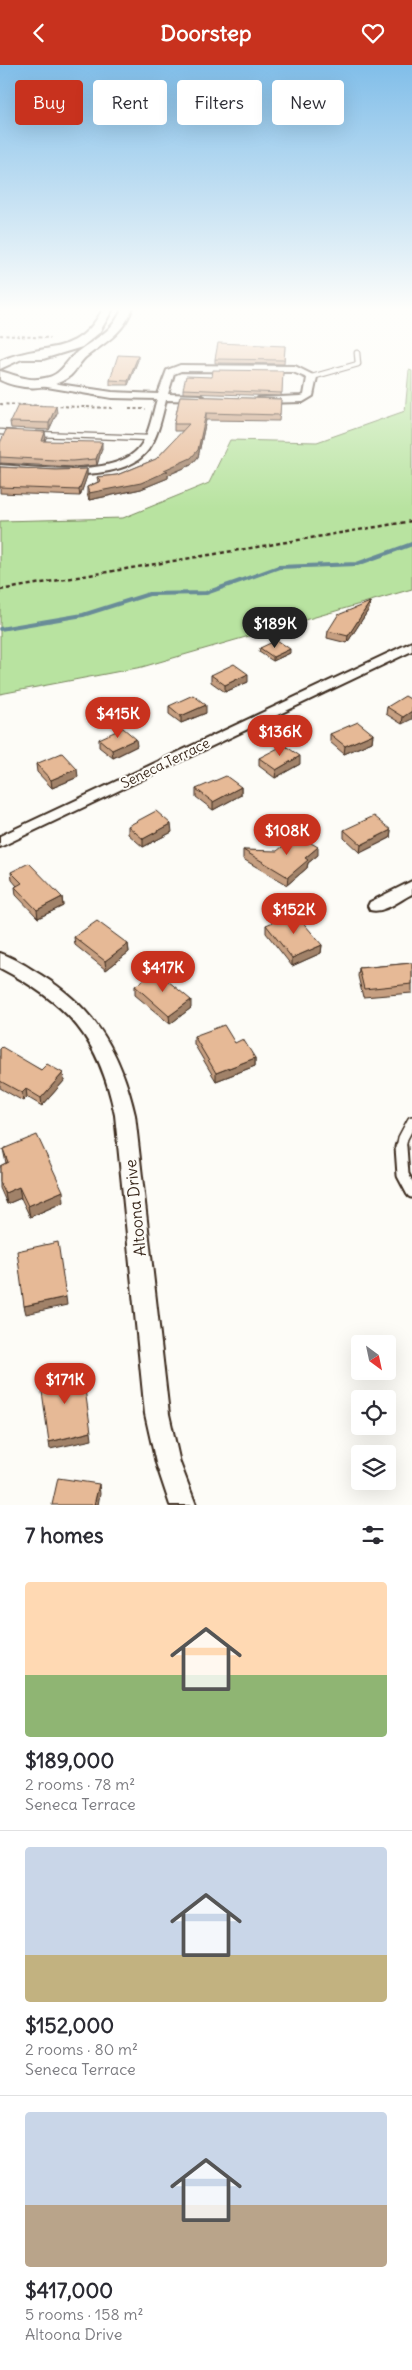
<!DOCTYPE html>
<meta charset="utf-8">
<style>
:root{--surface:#fff;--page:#f7f7f7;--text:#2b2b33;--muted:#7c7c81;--line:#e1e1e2;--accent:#c8321e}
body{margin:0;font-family:Delius,sans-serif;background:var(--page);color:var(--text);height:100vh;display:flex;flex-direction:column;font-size:19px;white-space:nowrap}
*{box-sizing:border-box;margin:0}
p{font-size:16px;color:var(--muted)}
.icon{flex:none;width:28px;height:28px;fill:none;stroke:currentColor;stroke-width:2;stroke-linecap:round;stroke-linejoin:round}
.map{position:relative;height:1440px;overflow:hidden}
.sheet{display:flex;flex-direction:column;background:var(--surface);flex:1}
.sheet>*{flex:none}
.hud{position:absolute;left:15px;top:15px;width:382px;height:45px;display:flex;gap:10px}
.needle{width:32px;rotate:147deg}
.controls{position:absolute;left:351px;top:1270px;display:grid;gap:10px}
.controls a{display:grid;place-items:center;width:45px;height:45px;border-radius:5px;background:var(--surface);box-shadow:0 5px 20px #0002;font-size:25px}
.price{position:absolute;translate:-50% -42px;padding:0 11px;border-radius:18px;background:var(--accent);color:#fff;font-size:16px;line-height:32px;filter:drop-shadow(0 1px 2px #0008)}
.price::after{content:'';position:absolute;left:50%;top:30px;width:15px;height:11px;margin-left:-8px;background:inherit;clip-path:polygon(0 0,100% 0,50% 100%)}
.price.on{background:#222;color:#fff}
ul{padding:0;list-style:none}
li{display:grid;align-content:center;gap:10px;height:265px;padding:0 25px}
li+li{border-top:1px solid var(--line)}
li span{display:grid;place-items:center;height:155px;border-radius:5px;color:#555}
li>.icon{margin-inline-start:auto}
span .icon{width:90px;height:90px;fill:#fffc;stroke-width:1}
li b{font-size:21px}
h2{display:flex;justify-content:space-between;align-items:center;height:60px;padding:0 25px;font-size:21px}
.chip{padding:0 18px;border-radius:5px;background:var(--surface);box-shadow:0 5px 20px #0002;font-size:18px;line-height:45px}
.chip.on{background:var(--accent);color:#fff}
header{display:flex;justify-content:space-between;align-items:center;height:65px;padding:0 25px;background:var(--accent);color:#fff;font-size:22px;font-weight:700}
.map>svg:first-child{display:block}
.green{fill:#b8e3a0;stroke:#7a865f}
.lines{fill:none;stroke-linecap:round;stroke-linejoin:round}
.stream{stroke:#698c98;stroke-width:4}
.service-far2-casing{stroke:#3b2a1e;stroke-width:7}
.service-far1-casing{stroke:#3b2a1e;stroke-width:12}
.service-casing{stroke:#3b2a1e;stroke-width:15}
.minor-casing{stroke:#3b2a1e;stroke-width:4}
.tertiary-casing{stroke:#3b2a1e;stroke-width:4}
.path-far1{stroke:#3b2a1e;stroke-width:2;stroke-dasharray:3 2.5;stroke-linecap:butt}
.path{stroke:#3b2a1e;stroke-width:2.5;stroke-dasharray:4 3;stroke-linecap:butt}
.service-far2{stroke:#fdfcf7;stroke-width:4.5}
.service-far1{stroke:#fdfcf7;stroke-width:9}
.service{stroke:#fdfcf7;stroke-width:11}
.minor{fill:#fdfcf7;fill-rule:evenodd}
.tertiary{fill:#fdfcf7;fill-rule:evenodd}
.wall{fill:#c69f81;stroke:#3b2a1e}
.shaded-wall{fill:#a18269;stroke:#3b2a1e}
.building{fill:#e6b996;stroke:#3b2a1e}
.labels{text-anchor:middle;stroke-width:4;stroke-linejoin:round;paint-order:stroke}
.street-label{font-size:14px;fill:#3b2a1e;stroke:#fdfcf7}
.near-street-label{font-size:16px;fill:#3b2a1e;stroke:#fdfcf7}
</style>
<header><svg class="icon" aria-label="back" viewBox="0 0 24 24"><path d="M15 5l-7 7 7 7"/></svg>Doorstep<svg class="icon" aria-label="heart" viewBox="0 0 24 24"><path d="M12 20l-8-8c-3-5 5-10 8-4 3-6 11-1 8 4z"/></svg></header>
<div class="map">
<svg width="412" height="1440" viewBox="0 0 412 1440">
<rect width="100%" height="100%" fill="#fdfcf7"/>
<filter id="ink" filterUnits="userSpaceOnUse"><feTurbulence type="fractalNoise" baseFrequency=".02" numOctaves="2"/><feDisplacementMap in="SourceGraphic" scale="10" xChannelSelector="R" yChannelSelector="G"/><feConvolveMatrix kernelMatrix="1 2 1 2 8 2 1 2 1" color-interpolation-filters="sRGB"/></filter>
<g filter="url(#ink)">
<path class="green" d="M409 305 412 306V524L142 602 0 629V456L123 453 209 418 230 375 317 377 405 346Z"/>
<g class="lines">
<path class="stream" d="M0 564 83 550 149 529 206 528 279 502 357 499 412 479"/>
<g class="service-far2-casing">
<path id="service-far2" d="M312 312 358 299 357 288
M0 367 14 368
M37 369 148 373"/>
</g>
<g class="service-far1-casing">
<path id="service-far1" d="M401 1083 403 1073 412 1056"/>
</g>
<g class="service-casing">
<path id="service" d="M401 1082 403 1110 412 1127"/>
</g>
<g class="minor-casing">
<path id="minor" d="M180 300 295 301 317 312 313 331 303 337 261 338 258 337V333L301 331 304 330 307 313 293 307 181 306 174 309 168 329 200 330 205 333 200 336 166 335C162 351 158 372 148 385 123 420 38 408 0 406V400C35 402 113 413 138 384 149 372 152 350 157 334L112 333 35 320 32 319V315L112 327 158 329 167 305Z
M412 577V586L0 782V771Z
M412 816V829C400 835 384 849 370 845L368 841 370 837Z
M0 888C15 893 28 902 41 910 96 944 121 988 135 1050L169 1349 180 1398 196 1440H170L156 1398 145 1349 115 1050C99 973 69 939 0 903Z"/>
</g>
<g class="tertiary-casing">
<path id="tertiary" d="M104 242H114L99 268 82 282 43 294H22L0 304V296C44 276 77 295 104 242Z
M123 242H133C124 267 108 276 87 291 80 296 77 305 70 311 51 326 20 325 0 315V306C16 310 28 317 45 313 62 310 65 297 77 287 98 271 112 268 123 242Z"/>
</g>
<path class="path-far1" d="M0 270 50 273
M0 339 45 341
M54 341 113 343
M129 344H146"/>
<path class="path" d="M0 525 412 456"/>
<use href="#service-far2" class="service-far2"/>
<use href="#service-far1" class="service-far1"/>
<use href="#service" class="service"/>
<use href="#minor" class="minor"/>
<use href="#tertiary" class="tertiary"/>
</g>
<path class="wall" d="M285 281 284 299 215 298V294Z
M138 295 128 320H110V315Z
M283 306 281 331 183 328V324L212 312Z
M180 331 281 334 279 356 206 355 198 392 191 400 168 410V413L141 424 89 435 87 429V422L98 417 97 412 117 410 156 394 183 366H174V359Z
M57 348 49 365 11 363 10 357Z
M46 373 45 376 102 383 97 400 73 402 0 398V378Z
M0 402 56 405 87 404V411L80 431 0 428Z
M370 537 369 544 347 578 327 573 328 566Z
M260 583 290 588 273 596 259 587Z
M211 610 248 617 225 627 211 617Z
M412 635 402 659 386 649 387 642Z
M169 641 206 648 181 658 169 649Z
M330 669H373L372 677 344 689 330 677Z
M99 674 137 681 113 693 99 682Z
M259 693 300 699 275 713 259 701Z
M36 699 78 712 52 723 37 707Z
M241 722V730L213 745 196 732V724Z
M128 761 172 767 143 782 128 769Z
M344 765H391L390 773 360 788 344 773Z
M243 785 318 790 308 798 307 803 287 820 243 794Z
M11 807 62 832 63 841 38 853 16 830 15 822 17 821 12 815Z
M266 860 322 880 321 888 292 901 266 868Z
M74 872 128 879 129 887 106 905 75 880Z
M412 898V928L363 932 358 911 359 903Z
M135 921 191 943 170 959 135 930Z
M194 971 235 978 255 993V1001L216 1016 194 979Z
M0 984 41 1005 63 1008 64 1016 42 1041 27 1032 23 1036 0 1023Z
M3 1084 64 1137 30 1152 21 1133 7 1139 0 1123V1101L6 1098Z"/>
<path class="shaded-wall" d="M138 291V295L128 320V316Z
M56 341 57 348 49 365V358Z
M206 348V355L198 392 191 400 168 410V413L141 424 89 435V428L164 405Z
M45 367 46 373 42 382V376Z
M102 377V383L97 400 96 394Z
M87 404V411L80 431 79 425Z
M370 537 369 544 347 578 348 571Z
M290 584V588L273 596V592Z
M248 609V617L225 627V620Z
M206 640V648L181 658V651Z
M412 646V654L402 659 403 652Z
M373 669 372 677 344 689 345 681Z
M136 674 137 681 113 693 112 685Z
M300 691V699L275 713 276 705Z
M77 704 78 712 52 723 51 715Z
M241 722V730L213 745V737Z
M171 759 172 767 143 782V774Z
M391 765 390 773 360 788 361 780Z
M318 782V790L308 798 307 803 287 820 288 812 305 793Z
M62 832 63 841 38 853 37 845Z
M128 879 129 887 106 905 105 896Z
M322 880 321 888 292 901V893Z
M191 935V943L170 959 169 951Z
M255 993V1001L216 1016V1008Z
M63 1008 64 1016 42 1041 41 1033Z
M26 1024 27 1032 23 1036 22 1028Z
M19 1122 21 1133 7 1139 5 1128Z
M63 1126 64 1137 30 1152 28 1141Z
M66 1232 67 1240 26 1249 24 1241Z
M91 1367 92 1375 50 1384 49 1377Z
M99 1419 100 1429 98 1440H94Z"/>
<path class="building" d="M218 278 285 281 284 295 215 294Z
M118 290 138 291 128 316 110 315Z
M213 305 283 306 282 328 183 324 186 311 212 312Z
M180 331 281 334 280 350 206 348 198 385 191 393 164 405 168 406 141 418 89 428 87 422 101 416 97 412 117 410 156 394 189 359H174Z
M18 340 56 341 49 358 10 357Z
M6 365 45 367 42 376 102 377 96 394 72 396 0 392V378Z
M0 402 56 405 87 404 79 425 0 422Z
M370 537 348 571 328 566 338 550Z
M277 575 290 584 273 592 260 583Z
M234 599 248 609 225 620 211 610Z
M193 630 206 640 181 651 169 641Z
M405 631 412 635V646L403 652 387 642Z
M358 657 373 669 345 681 330 669Z
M123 663 136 674 112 685 99 674Z
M284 680 300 691 276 705 259 693Z
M62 688 77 704 51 715 36 699Z
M226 711 241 722 213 737 196 724Z
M156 746 171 759 143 774 128 761Z
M374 751 391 765 361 780 344 765Z
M297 770 318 782 305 793 308 795 288 812 243 785 277 786Z
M29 798 62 832 37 845 15 822 22 818 11 807Z
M295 848 322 880 292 893 266 860Z
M97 856 128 879 105 896 74 872Z
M412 898V919L364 924 359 903Z
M156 906 191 935 169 951 135 921Z
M224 960 235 978 243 974 255 993 216 1008 194 971Z
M2 982 41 1005 47 999 63 1008 41 1033 26 1024 22 1028 0 1016V984Z
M37 1070 63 1126 28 1141 19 1122 5 1128 0 1117V1101L8 1097 3 1084Z
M58 1177 66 1232 24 1241 17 1186Z
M82 1303 91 1367 49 1377 40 1312Z
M58 1413 99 1419 94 1440H52Z"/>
</g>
<linearGradient id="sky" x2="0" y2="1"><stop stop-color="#81bee9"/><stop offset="0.55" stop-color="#fefefb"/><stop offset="1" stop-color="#fefefb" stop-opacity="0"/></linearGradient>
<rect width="412" height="444" fill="url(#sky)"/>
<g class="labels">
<g class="street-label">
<text transform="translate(165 698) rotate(-26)" y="5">Seneca Terrace</text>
</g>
<g class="near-street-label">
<text transform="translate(135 1143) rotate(-96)" y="6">Altoona Drive</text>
</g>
</g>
</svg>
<div class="controls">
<a><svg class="needle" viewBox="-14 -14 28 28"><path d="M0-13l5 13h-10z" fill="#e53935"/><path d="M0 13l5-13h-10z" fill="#7c7c81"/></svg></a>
<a><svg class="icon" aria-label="locate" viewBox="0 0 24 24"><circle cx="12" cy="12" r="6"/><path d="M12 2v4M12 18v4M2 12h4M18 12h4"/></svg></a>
<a><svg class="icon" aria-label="layers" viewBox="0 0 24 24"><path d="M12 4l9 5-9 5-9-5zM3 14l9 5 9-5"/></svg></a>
</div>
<b class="price on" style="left:275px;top:584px">$189K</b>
<b class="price" style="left:118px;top:674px">$415K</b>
<b class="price" style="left:280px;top:692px">$136K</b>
<b class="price" style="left:287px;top:791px">$108K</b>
<b class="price" style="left:294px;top:870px">$152K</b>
<b class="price" style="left:163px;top:928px">$417K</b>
<b class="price" style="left:65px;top:1340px">$171K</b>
<div class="hud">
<a class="chip on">Buy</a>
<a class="chip">Rent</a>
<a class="chip">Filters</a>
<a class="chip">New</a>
</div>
</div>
<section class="sheet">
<h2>7 homes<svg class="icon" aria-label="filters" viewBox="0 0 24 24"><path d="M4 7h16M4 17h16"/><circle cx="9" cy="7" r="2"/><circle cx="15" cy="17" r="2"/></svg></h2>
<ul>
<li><span style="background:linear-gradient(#ffd9b3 60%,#8fb573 0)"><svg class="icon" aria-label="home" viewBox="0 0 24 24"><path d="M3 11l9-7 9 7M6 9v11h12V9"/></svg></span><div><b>$189,000</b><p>2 rooms · 78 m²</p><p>Seneca Terrace</p></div></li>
<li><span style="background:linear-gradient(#c9d6e8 70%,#c2b280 0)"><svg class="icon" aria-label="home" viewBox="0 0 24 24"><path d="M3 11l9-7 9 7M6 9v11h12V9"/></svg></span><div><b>$152,000</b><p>2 rooms · 80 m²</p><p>Seneca Terrace</p></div></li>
<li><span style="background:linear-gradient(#c9d6e8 60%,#b9a48a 0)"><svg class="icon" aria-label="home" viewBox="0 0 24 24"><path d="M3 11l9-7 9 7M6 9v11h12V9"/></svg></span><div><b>$417,000</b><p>5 rooms · 158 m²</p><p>Altoona Drive</p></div></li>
</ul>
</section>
